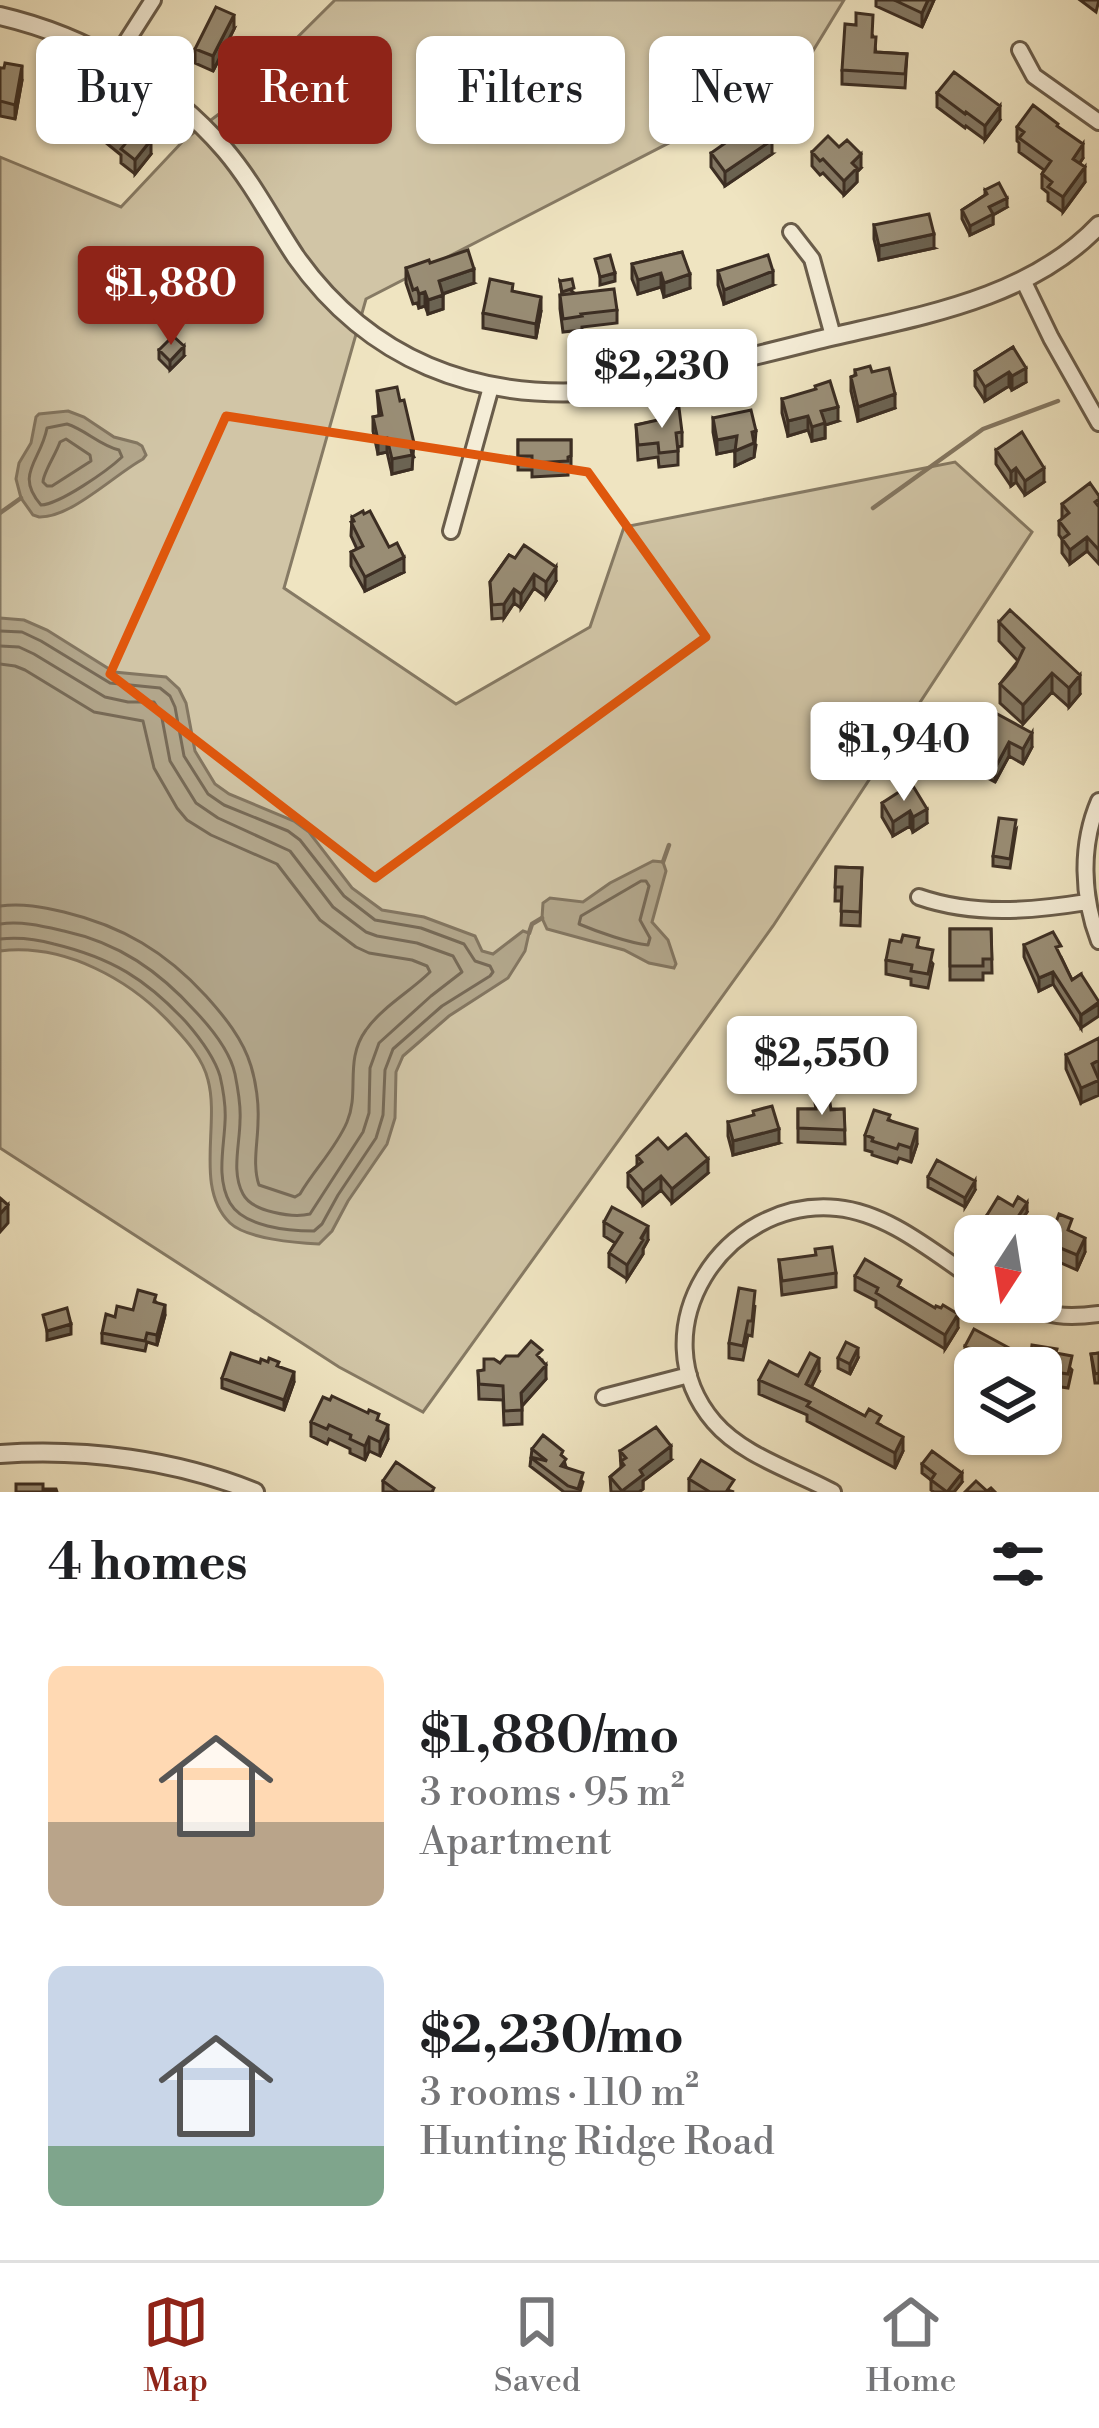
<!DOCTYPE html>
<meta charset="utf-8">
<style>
:root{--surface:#fff;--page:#f2f2f2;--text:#202124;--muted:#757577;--line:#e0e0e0;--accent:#8f2418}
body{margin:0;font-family:"Libre Bodoni",serif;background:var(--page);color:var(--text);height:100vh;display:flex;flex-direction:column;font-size:45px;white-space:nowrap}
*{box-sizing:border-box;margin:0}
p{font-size:39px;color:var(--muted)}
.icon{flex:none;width:66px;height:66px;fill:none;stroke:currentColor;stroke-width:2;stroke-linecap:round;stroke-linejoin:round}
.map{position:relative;height:1492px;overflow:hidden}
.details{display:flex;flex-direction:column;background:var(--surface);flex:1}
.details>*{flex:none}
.guide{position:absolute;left:36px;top:36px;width:1029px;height:108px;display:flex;gap:24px}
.needle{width:78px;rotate:192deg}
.tools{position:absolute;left:954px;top:1215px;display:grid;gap:24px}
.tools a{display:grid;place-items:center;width:108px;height:108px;border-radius:18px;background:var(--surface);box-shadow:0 3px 9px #0004;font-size:60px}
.price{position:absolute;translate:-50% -102px;padding:0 27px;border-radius:12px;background:#fff;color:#222;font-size:39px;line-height:78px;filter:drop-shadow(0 3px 6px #0008)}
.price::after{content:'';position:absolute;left:50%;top:72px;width:36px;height:27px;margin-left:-18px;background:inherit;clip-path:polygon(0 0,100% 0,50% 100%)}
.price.current{background:var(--accent);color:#fff}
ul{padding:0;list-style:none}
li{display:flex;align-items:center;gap:36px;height:300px;padding:0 48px}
li span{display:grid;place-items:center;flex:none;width:336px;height:240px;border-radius:18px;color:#555}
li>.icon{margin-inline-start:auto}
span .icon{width:144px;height:144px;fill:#fffc;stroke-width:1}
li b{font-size:51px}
h2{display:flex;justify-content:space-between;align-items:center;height:144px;padding:0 48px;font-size:51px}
.pill{padding:0 42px;border-radius:18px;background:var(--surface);box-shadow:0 3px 9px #0004;font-size:42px;line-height:108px}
.pill.current{background:var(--accent);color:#fff}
.tab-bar{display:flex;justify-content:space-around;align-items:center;height:168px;border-top:3px solid var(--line);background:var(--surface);font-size:33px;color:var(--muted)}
.tab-bar a{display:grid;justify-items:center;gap:6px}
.tab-bar .current{color:var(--accent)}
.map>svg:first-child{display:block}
.green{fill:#d1c5a6;stroke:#867a64;stroke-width:3}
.water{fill:#b2a68b;stroke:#837661;stroke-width:3}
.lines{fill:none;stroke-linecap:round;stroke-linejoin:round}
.shore{stroke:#776a57;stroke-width:3}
.stream{stroke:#837661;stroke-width:4.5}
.minor-casing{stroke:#695c4a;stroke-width:20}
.tertiary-casing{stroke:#695c4a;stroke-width:22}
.minor{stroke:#f5edd7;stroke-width:14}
.tertiary{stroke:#f5edd7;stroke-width:16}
.wall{fill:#847965;stroke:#3c2e23;stroke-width:3}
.shaded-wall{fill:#6b6352;stroke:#3c2e23;stroke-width:3}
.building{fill:#998d75;stroke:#3c2e23;stroke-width:3}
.marked{fill:none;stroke:#df570d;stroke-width:9;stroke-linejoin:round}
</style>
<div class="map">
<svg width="1099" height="1492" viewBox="0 0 1099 1492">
<rect width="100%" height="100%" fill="#efe4c1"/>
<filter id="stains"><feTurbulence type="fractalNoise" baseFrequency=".00167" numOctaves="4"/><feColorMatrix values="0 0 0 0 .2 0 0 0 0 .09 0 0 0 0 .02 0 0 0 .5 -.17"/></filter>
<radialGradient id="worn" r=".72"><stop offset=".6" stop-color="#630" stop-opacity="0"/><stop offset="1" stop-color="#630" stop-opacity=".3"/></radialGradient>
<path class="green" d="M335 0H844L797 77 366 299 284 588 456 704 590 627 624 527 955 462 1032 532 773 926 423 1412 339 1367 0 1148V157L121 207 184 140 223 111Z"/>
<path class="water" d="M68 411 84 417 114 437 137 443 142 446 146 455 143 459C114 475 71 518 39 517L33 515 21 498 16 479 19 463 31 443 36 417 39 414Z
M0 618 24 620 47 630 114 672 166 677 179 689 186 703 195 751 215 784 229 794 294 821 309 832 352 888 382 910 424 917 475 936 482 951 493 954 523 931 529 933 525 951 508 978 449 1016 403 1056 396 1072 395 1118 387 1144 348 1201 332 1231 319 1244C297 1243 247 1239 230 1223 194 1188 220 1124 208 1080 203 1059 187 1041 173 1026 131 980 65 943 0 951Z
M653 861 663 862 666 871 652 922 668 940 676 964 674 968 649 963 624 950 547 929 542 918 543 903 550 898 583 902 610 883Z"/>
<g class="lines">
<path class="shore" d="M67 424C86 430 99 445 119 450L122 457C107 471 60 504 41 505 14 474 41 461 47 428Z
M66 439 90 455 91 461 52 486H47L43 482C43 473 56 454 60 442Z
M0 631 22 632 41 641 110 683 160 688 170 696 175 707 184 756 208 794 224 805 288 831 300 840 344 896 375 920 421 928 464 944 475 961 490 966 493 972 490 976 442 1006 393 1049 385 1070 383 1115 376 1138 338 1195 322 1224 314 1231C288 1231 244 1227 230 1203 216 1178 224 1148 225 1122 226 1108 223 1089 220 1076 214 1056 199 1037 186 1022 146 979 112 958 54 944 36 939 19 937 0 939
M0 646 19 647 34 654 105 697 128 702H154L161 713 170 761 196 803 218 818 290 851 333 907 366 932 377 936 417 943 453 956 462 972 431 996 379 1043 370 1068 369 1113 363 1132 310 1214C293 1218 252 1212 243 1194 231 1172 240 1144 240 1120 241 1106 238 1089 235 1074 230 1051 212 1029 196 1012 159 971 119 943 64 931 42 926 22 921 0 924
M0 664 15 666 25 670 94 712 143 721 154 768 177 808 187 820 211 835 277 864 320 920 356 947 369 953 412 960 427 966 430 972C411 991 382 1007 366 1030 344 1060 360 1092 347 1122 336 1148 314 1170 300 1194L295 1197 259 1185C252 1165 258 1142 258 1121 259 1104 256 1082 251 1066 243 1039 224 1016 206 996 166 952 122 926 64 912 43 907 22 903 0 906
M641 881H646L649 886 640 920 650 938 648 945C629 943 598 932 579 924L581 916Z"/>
<path class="stream" d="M873 508 983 429 1058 401
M0 513 21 498
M663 862 669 845
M529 933 532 924 542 918"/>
<g class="minor-casing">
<path id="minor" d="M1020 50 1034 76 1099 122
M114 61 153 0
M791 232 812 259 833 336
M1023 280 1051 338 1099 423
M451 531 491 387
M1099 801C1080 845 1082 897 1099 941
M919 897C974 916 1031 911 1087 902
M1018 1302C1046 1317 1068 1318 1099 1314
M604 1397 689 1375
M833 1492C795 1471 743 1456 714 1422 637 1332 723 1197 837 1208 888 1213 933 1252 975 1280"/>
</g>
<g class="tertiary-casing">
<path id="tertiary" d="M0 16C86 36 167 83 225 150 253 183 272 221 296 257 369 360 475 401 599 391 671 376 743 359 814 341 912 317 1026 302 1099 225
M0 1454C85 1448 176 1460 255 1492"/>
</g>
<use href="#minor" class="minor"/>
<use href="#tertiary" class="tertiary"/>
</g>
<path class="wall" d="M876 0H934L922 27 876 6Z
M1080 0H1099L1096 12Z
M234 29 213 71 195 63V49Z
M873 37 876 52 907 54 905 88 842 84V70Z
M0 68 22 80 15 119 0 116Z
M937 93 1000 120 985 140 966 126 965 128 937 107Z
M42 110 86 115 82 126 79 125 76 132 42 119Z
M105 127 151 154 135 174 121 163V155L105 142Z
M1017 127H1058L1083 158 1079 164 1085 182 1063 212 1048 201V193L1042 188V174L1044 170 1019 152V143L1017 141Z
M812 152 861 168 857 172V182L844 195 823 173 820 175 812 166Z
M711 153 772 154 725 186 711 167Z
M985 190 1007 207 993 215V224L970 235 962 219V210L985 195Z
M874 225 934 248 879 260 874 239Z
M682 252 690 288 664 297 661 287 638 294 632 279V264Z
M430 263 474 283 443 294V309L428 314 425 306 419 308 417 303 413 304 406 283V268Z
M718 271 773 285 724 304 718 285Z
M560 281 574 293 617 310V323L582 327V330L563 332 560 309V295H562Z
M513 291 541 311 536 338 483 328V313Z
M1013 347 1026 382 1012 390 1009 386 985 401 975 386V371Z
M159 350 184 356 170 370 159 359Z
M855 370 872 372 895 408 858 421 851 391V377L855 375Z
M377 391 414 457 412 458V469L392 474 387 452 378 454 373 431V417L379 416Z
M782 399 838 421 825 425V438L812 441 808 430 788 436 782 413Z
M661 410 682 432V446L678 447V465L659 467 658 457 638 460 636 425 661 420Z
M713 418 756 445 754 457 735 466V450L717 454 713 432Z
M518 440H571V471H568V475L532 477V470H518Z
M996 450 1044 482 1025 495 1016 482 1011 486 996 464Z
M1099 496V564L1087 551 1070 564 1062 553V539L1059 535V521L1062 519V504Z
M352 517 389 547 404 572 365 591 351 566V552L357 549 351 536Z
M509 555 556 581 546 597 534 588 521 608 514 603 504 618 492 619 490 582Z
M999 622 1080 694 1069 707 1052 692 1023 724 1000 703V684L1018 661 999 641Z
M990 710 1032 747 1023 764 1009 756 995 782 967 767V753Z
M901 794 927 823 913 832 910 826 893 836 882 817V803Z
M1016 830 1010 868 993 866V856Z
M836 867 862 868 860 926 841 925 842 901H835Z
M950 929H991L992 973H983V980H950Z
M1024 945 1061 957 1072 980 1081 974V1028L1053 984 1039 991 1024 957Z
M919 947 933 964 928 988 911 985V979L886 974V960Z
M1066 1055 1097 1075 1081 1103 1066 1069Z
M798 1109H844L845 1144 798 1142Z
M890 1120 917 1144 911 1162 899 1158 897 1163 872 1155V1152L865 1150V1135Z
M728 1122 779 1143 733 1155 728 1136Z
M668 1149 708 1173 672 1203 661 1190 643 1205 628 1187V1173L637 1166V1156Z
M928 1177 975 1190 965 1207 928 1187Z
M1013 1206 1027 1212 1012 1236H1005L987 1225V1215Z
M604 1222 648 1240 643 1249V1254L627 1279 609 1267V1253L615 1243 604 1236Z
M1055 1225 1072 1232 1085 1252 1077 1270 1041 1254V1239Z
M779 1260 836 1273V1287L782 1295Z
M855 1276 901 1288 958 1328 945 1349 876 1307V1301L855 1290Z
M156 1302 165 1315 157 1345 147 1342 145 1351 102 1343V1333L115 1317Z
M755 1305 752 1336 748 1335 743 1360 729 1358V1343Z
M965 1346 1013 1363 1010 1368H979L980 1367 965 1359Z
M1056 1353 1072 1370 1068 1388 1041 1384V1368Z
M1099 1353V1383H1095L1091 1354Z
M838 1358H858L850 1374 838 1368Z
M542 1360 546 1379 522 1406V1424L504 1425 503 1400 479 1399 478 1371 484 1370 500 1363Z
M268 1362 279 1367 294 1382 284 1410 222 1388V1378L260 1363Z
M819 1372 811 1387 881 1425 903 1451 895 1468 807 1421V1415L759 1394V1380Z
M379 1421 388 1439 380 1456 369 1451 365 1460 350 1453V1449L329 1439 327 1444 311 1436V1422Z
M532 1449 563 1457 566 1467 583 1482 580 1492H564L530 1466Z
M620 1451 671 1460 643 1481V1489L639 1492H611L610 1477 621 1468Z
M922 1464 962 1482 954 1492H934L931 1490V1480L922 1473Z
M689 1479 734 1492H689Z
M383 1481 434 1492H385L383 1491Z"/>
<path class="shaded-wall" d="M928 0H934L922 27V13Z
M234 15V29L213 71V56Z
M22 66V80L15 119V105Z
M1000 106V120L985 140V126Z
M151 140V154L135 174V160Z
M772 140V154L725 186V172Z
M1083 144V158L1073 173V159Z
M861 154V168L857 172V182L844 195V181L852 163Z
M1085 167V182L1063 212V197Z
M1007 198V207L993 215V224L970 235V226L989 207Z
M934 234V248L879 260V246Z
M474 269V283L439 295V281Z
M773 271V285L724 304V290Z
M615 273V281L600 285V277Z
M661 273V287L638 294V280Z
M690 274V288L664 297V283Z
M425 292V306L419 308V294Z
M443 295V309L428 314V300Z
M541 297V311L536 338V324Z
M184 346V356L170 370V361Z
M1026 368V382L1012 390V376Z
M1009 372V386L985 401V387Z
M895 394V408L858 421V407Z
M838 407V421L825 425V438L812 441V427L821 411Z
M808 416V430L788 436V421Z
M756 431 754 457 735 466V451L752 432Z
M737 436V450L717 454V440Z
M387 438V452L378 454V440Z
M414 443 412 469 392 474V459L410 444Z
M1016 468V482L1011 486V472Z
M1044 468V482L1025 495V481Z
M1087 537V551L1070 564V550Z
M404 557V572L365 591V577Z
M556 567V581L546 597V582Z
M534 574V588L521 608V594Z
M514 589V603L504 618V604Z
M1052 673V692L1023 724V705Z
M1080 675V694L1069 707V688Z
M1032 733V747L1023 764V749Z
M1009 742V756L995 782V768Z
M927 809V823L913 832V817Z
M910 811V826L893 836V822Z
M1053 972V984L1039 991V978Z
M1099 1004V1016L1081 1028V1015Z
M1099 1060V1075L1092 1078V1064Z
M1099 1080V1095L1081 1103V1088Z
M779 1129V1143L733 1155V1141Z
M917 1129V1144L911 1162V1148Z
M708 1159V1173L672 1203V1189Z
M661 1176V1190L643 1205V1191Z
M975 1181V1190L965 1207V1198Z
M1027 1203V1212L1010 1236V1229Z
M8 1205V1223L0 1232V1214Z
M648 1226V1240L643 1249V1254L627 1279V1265Z
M1085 1238V1252L1077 1270V1255Z
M165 1305V1315L157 1345V1335Z
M958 1314V1328L945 1349V1335Z
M71 1324V1334L47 1340V1331Z
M858 1348V1358L850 1374V1364Z
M1013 1350V1363L1010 1368H1004Z
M819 1358V1372L806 1398V1384Z
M546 1365V1379L521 1407V1393Z
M294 1372V1382L284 1410V1400Z
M388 1425V1439L380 1456V1442Z
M369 1437V1451L365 1460V1446Z
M903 1437V1451L895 1468V1453Z
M671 1446V1460L643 1481V1489L639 1492H622L640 1470Z
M962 1473V1482L954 1492H947Z"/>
<path class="building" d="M894 0H928L922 13Z
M216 7 234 15 213 56 195 49Z
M856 13 873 15 872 37H876L875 52 907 54 905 74 842 70 845 24 856 25Z
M5 63 22 66 15 105 0 101V68H4Z
M954 72 1000 106 985 126 966 112 965 114 937 93Z
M49 91 86 106 82 117 79 116 76 123 42 110Z
M1033 105 1058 124 1057 126 1083 144 1073 159 1085 167 1063 197 1048 187 1052 182 1042 174 1051 161 1019 138 1024 132 1017 127Z
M118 112 151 140 135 160 121 149 125 144 105 127Z
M758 120 772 140 725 172 711 153Z
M828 136 839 147 847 140 861 154 852 163 857 168 844 181 823 159 820 161 812 152Z
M999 183 1007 198 989 207 993 214 970 226 962 210 987 194 985 190Z
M929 214 934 234 879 246 874 225Z
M468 250 474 269 439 281 443 295 428 300 425 292 419 294 417 288 413 290 406 268 429 260 430 263Z
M682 252 690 274 664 283 661 273 638 280 632 264Z
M610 255 615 273 600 277 595 259Z
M768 255 773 271 724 290 718 271Z
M490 279 513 284 512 291 541 297 536 324 483 313Z
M572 279 574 288 562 292 560 281Z
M614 289 617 310 581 314 582 316 563 319 560 295Z
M173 336 184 346 170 361 159 350Z
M1013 347 1026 368 1012 376 1009 372 985 387 975 371Z
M870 366 872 372 889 368 895 394 858 407 851 377 856 375 855 370Z
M830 381 838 407 821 411 825 423 812 427 808 416 788 421 782 399 816 389 815 386Z
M397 387 400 401 404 400 414 443 410 444 412 455 392 459 387 438 378 440 373 417 382 415 377 391Z
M679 408 682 432 676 433 678 451 659 453 658 443 638 445 636 425 662 419 661 410Z
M751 410 756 431 752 432 754 443 735 451 737 436 717 440 713 418Z
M1022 432 1044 468 1025 481 1016 468 1011 472 996 450Z
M518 440H571V456L568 457V461L532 463V456H518Z
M1090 483 1099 496V499L1095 502 1099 507V550L1087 537 1070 550 1062 539 1069 534 1059 521 1069 513 1062 504Z
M363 511 364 514 370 511 389 547 397 543 404 557 365 577 351 552 363 546 351 522 354 521 352 517Z
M524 545 556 567 546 582 534 574 521 594 514 589 504 604 492 605 490 582 509 555 515 558Z
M1010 610 1080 675 1069 688 1052 673 1023 705 1000 684 1015 667 1024 648 999 622Z
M990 710 1032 733 1023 749 1009 742 995 768 967 753Z
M913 786 927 809 913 817 910 811 893 822 882 803 899 792 901 794Z
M999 818 1016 820 1010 859 993 856Z
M836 867 862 868 860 912 841 911 842 887H835Z
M950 929H991L992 959H983V966H950Z
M1053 932 1061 946 1056 947 1072 980 1081 974 1099 1002 1081 1015 1053 972 1039 978 1024 945Z
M903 935 919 938 917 947 933 950 928 974 911 971 912 965 886 960 890 940 901 942Z
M1099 1038V1060L1092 1064 1099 1080 1081 1088 1066 1055Z
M815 1103H830L831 1110 844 1109 845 1130 798 1128V1109H816Z
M772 1106 779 1129 733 1141 728 1122 754 1115 753 1111Z
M874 1110 890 1115 888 1120 917 1129 911 1148 899 1144 897 1149 872 1141 873 1138 865 1135Z
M686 1134 708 1159 672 1189 661 1176 643 1191 628 1173 642 1162 637 1156 658 1138 668 1149Z
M937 1160 975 1181 965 1198 928 1177Z
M998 1197 1013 1206 1018 1197 1027 1203 1010 1229 987 1215Z
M0 1198 8 1205 0 1214Z
M612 1207 648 1226 641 1238 643 1240 627 1265 609 1253 622 1233 604 1222Z
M1059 1214 1072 1219 1068 1230 1085 1238 1077 1255 1041 1240 1048 1222 1055 1225Z
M832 1247 836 1273 782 1281 779 1260 816 1255 815 1249Z
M865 1259 901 1280 898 1286 935 1308 936 1306 941 1308 943 1305 958 1314 945 1335 876 1293 878 1288 855 1276Z
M739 1288 755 1291 752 1321H748L743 1346 729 1343Z
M138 1290 156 1295 154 1302 165 1305 157 1335 147 1333 145 1341 102 1333 106 1314 115 1317 117 1306 133 1310Z
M67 1308 71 1324 47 1331 43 1315Z
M974 1329 1013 1350 1004 1367 997 1363 995 1368H979L984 1356 965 1346Z
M531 1341 542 1350 537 1355 546 1365 521 1393 522 1410 504 1411 503 1386 479 1384 478 1371 484 1370V1359H494L500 1363 506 1356H518Z
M846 1342 858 1348 850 1364 838 1358Z
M1032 1345 1057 1349 1056 1353 1072 1356 1068 1374 1041 1370V1368H1029Z
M231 1353 260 1363 261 1359 268 1362 269 1358 279 1362 277 1366 294 1372 284 1400 222 1378Z
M810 1353 819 1358 806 1384 865 1416 869 1409 881 1416 877 1423 903 1437 895 1453 807 1406 810 1402 759 1380 769 1361 798 1376Z
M1099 1353V1373L1095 1374 1091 1354Z
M332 1396 368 1413 369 1410 379 1414 377 1420 388 1425 380 1442 369 1437 365 1446 350 1439 351 1435 329 1425 327 1429 311 1422 323 1397 330 1400Z
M656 1427 671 1446 640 1470 643 1475 622 1491 610 1477 624 1465 621 1461 626 1458 620 1451Z
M543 1435 563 1451 561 1455 566 1459 561 1466 583 1473 578 1489 568 1486 530 1457 547 1461 532 1449Z
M932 1451 962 1473 947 1492 931 1480 935 1474 922 1464Z
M701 1460 734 1480 726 1492H710L689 1479Z
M396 1462 434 1488 432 1492H398L383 1481Z
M976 1481 987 1491 991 1488 995 1492H965Z
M16 1484H43V1489H56L57 1492H16Z"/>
<path class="marked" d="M226 416 588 472 706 637 375 878 110 674Z"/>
<rect width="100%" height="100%" filter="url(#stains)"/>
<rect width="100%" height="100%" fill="url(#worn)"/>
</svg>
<div class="tools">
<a><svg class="needle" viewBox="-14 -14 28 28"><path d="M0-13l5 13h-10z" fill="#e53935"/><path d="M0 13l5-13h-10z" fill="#757577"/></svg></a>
<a><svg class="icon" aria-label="layers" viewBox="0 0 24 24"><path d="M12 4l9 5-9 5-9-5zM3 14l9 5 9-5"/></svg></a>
</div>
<b class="price current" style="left:171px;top:348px">$1,880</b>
<b class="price" style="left:662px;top:431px">$2,230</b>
<b class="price" style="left:904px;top:804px">$1,940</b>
<b class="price" style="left:822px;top:1118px">$2,550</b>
<div class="guide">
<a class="pill">Buy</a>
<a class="pill current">Rent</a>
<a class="pill">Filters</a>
<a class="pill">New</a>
</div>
</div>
<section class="details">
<h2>4 homes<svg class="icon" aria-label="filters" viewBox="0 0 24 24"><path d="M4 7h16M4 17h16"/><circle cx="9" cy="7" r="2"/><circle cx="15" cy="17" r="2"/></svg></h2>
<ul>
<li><span style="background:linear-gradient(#ffd9b3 65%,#b9a48a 0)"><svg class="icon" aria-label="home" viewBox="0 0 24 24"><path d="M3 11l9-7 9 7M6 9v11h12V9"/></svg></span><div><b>$1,880/mo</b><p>3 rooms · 95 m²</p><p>Apartment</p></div></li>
<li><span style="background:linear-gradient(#c9d6e8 75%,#7fa58c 0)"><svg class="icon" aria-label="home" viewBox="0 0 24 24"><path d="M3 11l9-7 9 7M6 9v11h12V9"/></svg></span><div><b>$2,230/mo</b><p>3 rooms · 110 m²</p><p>Hunting Ridge Road</p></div></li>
</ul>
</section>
<nav class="tab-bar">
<a class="current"><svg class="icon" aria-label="map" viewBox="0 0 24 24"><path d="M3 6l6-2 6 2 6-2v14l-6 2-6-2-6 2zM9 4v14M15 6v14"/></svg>Map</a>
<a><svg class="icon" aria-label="saved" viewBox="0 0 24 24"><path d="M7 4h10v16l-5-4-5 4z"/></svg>Saved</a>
<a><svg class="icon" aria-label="home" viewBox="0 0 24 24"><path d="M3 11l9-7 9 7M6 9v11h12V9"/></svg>Home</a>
</nav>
